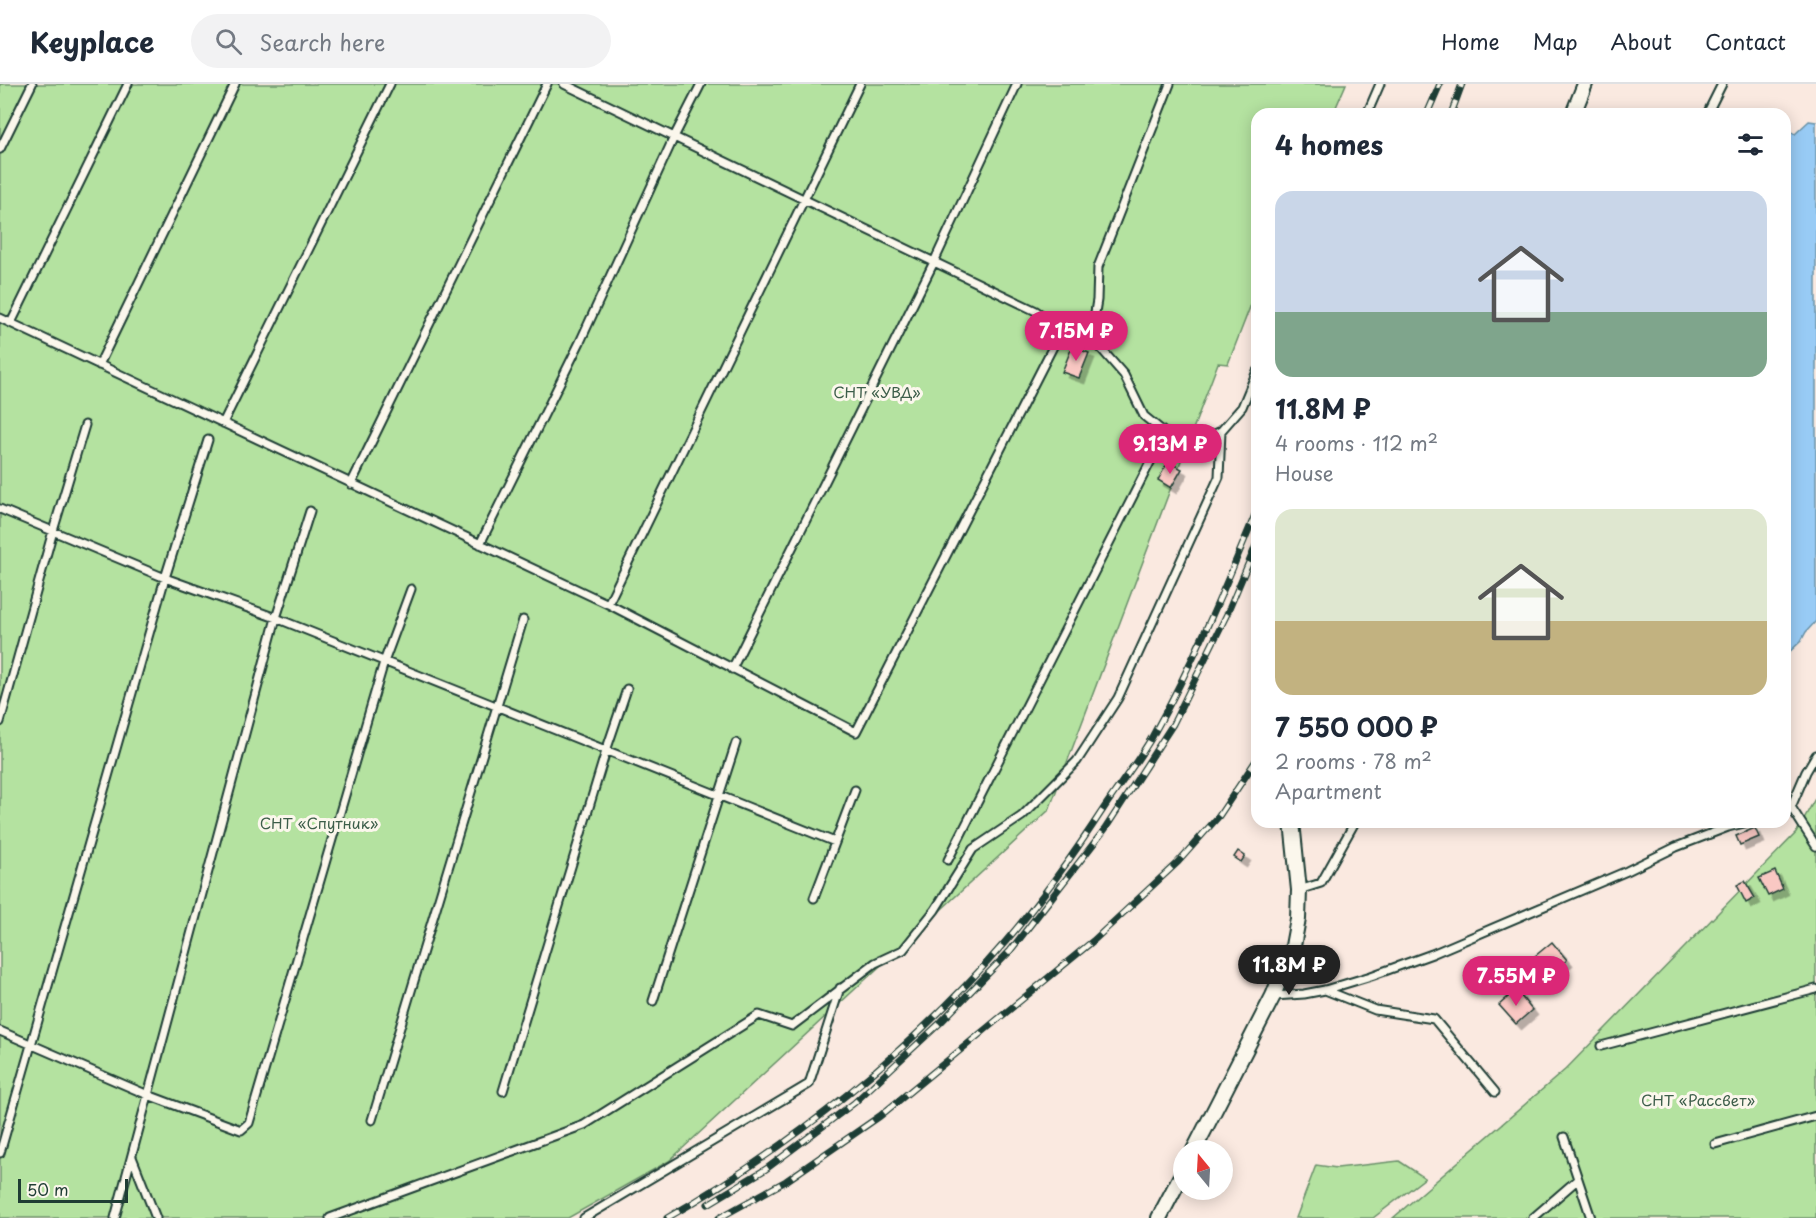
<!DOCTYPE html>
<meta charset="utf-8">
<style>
:root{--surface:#fff;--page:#f2f2f3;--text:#1f2937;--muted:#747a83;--line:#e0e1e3;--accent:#db2777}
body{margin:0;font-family:"Playpen Sans",sans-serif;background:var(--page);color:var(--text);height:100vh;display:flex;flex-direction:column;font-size:22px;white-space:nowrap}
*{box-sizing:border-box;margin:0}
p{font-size:20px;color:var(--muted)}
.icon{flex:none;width:33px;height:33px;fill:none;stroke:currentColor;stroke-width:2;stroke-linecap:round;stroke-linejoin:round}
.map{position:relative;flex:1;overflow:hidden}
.panel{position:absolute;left:1251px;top:24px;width:540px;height:720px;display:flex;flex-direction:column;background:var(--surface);border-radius:18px;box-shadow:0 3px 15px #0003}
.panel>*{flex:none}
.needle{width:39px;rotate:342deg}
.tools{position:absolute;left:1173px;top:1056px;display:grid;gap:12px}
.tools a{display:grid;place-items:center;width:60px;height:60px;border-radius:50%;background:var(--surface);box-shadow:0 3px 15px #0003;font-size:30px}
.scale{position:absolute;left:18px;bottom:15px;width:110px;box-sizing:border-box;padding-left:6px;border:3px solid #1f3d34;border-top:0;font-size:16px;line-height:21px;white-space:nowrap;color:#1f3d34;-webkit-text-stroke:4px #fbf7ec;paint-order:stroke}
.price{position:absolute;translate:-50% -51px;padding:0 14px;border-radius:21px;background:var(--accent);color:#fff;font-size:20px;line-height:39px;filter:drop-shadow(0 2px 3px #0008)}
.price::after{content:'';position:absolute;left:50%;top:36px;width:18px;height:14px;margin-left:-9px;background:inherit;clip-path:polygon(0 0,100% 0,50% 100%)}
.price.active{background:#222;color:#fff}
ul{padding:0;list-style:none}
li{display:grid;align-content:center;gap:12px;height:318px;padding:0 24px}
li span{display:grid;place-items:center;height:186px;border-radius:18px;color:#555}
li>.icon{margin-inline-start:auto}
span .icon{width:108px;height:108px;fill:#fffc;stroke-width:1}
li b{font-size:26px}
h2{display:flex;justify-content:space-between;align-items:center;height:72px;padding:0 24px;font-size:26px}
header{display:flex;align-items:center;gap:36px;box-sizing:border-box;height:84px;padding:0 30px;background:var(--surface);border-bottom:2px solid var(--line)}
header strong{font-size:28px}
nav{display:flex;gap:33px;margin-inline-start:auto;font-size:21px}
.search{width:420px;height:54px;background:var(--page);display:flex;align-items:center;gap:15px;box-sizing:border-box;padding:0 21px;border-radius:33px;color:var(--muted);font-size:22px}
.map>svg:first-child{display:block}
.green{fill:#b4e2a0;stroke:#6a906a;stroke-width:1.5}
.water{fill:#98cbf5;stroke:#6892a8;stroke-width:1.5}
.building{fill:#f9c8c3;stroke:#1f3d34;stroke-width:1.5;filter:url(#shadow)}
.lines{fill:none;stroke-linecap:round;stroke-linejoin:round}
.lane-casing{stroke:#1f3d34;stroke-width:11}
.street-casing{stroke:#1f3d34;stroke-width:18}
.lane{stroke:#fbf7ec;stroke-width:7}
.street{stroke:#fbf7ec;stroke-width:14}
.rail-casing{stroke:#1f3d34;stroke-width:7}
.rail{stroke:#fbf7ec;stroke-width:4.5;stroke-dasharray:14;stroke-linecap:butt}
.labels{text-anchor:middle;stroke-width:6;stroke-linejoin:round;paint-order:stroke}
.park-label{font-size:15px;fill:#3d5e4a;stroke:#fbf7ec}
</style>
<header>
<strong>Keyplace</strong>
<div class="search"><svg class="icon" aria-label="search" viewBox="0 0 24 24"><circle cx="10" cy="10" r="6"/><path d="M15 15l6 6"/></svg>Search here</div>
<nav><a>Home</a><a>Map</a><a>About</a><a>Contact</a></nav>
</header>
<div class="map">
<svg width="1816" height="1134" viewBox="0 0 1816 1134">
<defs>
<filter id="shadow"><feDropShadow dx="5.5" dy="5.5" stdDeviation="0" flood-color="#0004"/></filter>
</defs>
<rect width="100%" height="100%" fill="#fae9e0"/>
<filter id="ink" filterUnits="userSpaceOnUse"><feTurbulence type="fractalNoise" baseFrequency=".0167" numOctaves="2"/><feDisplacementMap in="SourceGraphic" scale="12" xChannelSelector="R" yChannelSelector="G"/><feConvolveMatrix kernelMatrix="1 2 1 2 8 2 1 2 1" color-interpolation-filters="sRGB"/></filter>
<g filter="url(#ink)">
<path class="green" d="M0 0H1346L1333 30H1257V205L1228 280 1218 279 1049 726 669 1077 568 1134H0Z
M1816 713V1134H1393L1566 985 1796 749Z
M1399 1077 1425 1094 1373 1134H1296L1316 1081 1337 1084Z"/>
<path class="water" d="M1809 37 1816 38V537L1806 548 1801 557 1785 572V45L1795 50Z"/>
<path class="building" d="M1072 263 1089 269 1079 294 1062 288Z
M1168 378 1182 385 1171 404 1158 396Z
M1755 744 1759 753 1740 761 1736 752Z
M1238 767 1245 772 1241 778 1234 773Z
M1775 787 1783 805 1768 812 1759 794Z
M1745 797 1755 814 1746 819 1737 801Z
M1552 858 1567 876 1549 890 1535 872Z
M1516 906 1532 926 1516 940 1499 921Z"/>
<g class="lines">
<g class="lane-casing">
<path id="lane" d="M564 0 1036 227 1062 245 1091 253 1124 291 1144 332 1165 349 1207 354 1221 347
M1367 30 1380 0
M1707 30 1722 0
M0 65 32 0
M0 234 608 520 856 648 1062 245
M11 239 128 0
M1091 253 1097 216 1098 183 1170 0
M99 281 235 0
M223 339 390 0
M351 400 547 0
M0 425 165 494 276 534 835 758
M480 460 580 258 674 53 701 0
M608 520 860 0
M732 585 934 178 1017 0
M0 638 53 447 85 341
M1791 723 1816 762
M1785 726 1791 723 1806 688 1816 671
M948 776 1165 349
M1299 806 1321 799 1355 738
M814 814 855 706
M1325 906 1375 926 1434 935 1495 1008
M1274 912 1304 910 1325 906 1371 892 1432 870 1627 787 1676 763 1728 743 1748 738
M653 917 736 659
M0 947 148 1011 241 1046 249 1039 384 578 411 505
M1601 962 1816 905
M503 1007 606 667 627 605
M372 1036 523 536
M1564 1053 1591 1134
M1715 1060 1816 1032
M0 1069 165 494 208 356
M132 1073 156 1134
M115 1134 276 534 310 427
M330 1134 584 1041 759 931 792 942 875 879 903 866 935 826 973 765 1022 732 1077 677 1118 614 1219 393 1221 347 1242 323 1257 287
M584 1134 809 1000 840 904
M1533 1134 1577 1096"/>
</g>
<g class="street-casing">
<path id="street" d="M1573 30 1585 0
M1194 1066 1273 912 1293 862 1298 835 1299 806 1292 738
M1159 1134 1184 1086"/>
</g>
<use href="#lane" class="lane"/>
<use href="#street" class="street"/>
<g class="rail-casing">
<path id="rail" d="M1427 30 1440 0
M1451 30 1462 0
M708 1120 766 1085 854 1019 940 939 1010 867 1105 745 1173 640 1227 530 1257 459
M667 1134C794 1061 911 967 1006 857 1042 815 1074 770 1104 724 1120 700 1138 677 1152 653 1193 580 1225 503 1257 426
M719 1134 786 1097 880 1032 1093 857 1178 778 1219 732 1257 675"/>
</g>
<use href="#rail" class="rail"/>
</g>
</g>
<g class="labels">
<g class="park-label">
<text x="877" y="314">СНТ «УВД»</text>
<text x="319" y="745">СНТ «Спутник»</text>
<text x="1698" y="1022">СНТ «Рассвет»</text>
</g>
</g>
</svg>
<div class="tools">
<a><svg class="needle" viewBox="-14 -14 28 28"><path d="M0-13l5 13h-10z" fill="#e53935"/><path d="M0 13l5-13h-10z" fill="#747a83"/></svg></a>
</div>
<div class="scale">50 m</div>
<b class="price" style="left:1076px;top:278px">7.15M ₽</b>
<b class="price" style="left:1170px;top:391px">9.13M ₽</b>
<b class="price active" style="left:1289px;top:912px">11.8M ₽</b>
<b class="price" style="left:1516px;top:923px">7.55M ₽</b>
<section class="panel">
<h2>4 homes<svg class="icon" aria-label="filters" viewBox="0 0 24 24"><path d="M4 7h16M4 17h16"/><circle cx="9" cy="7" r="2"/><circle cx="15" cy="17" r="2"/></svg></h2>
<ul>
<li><span style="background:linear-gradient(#c9d6e8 65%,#7fa58c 0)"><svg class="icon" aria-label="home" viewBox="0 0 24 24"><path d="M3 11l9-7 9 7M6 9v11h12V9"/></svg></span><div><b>11.8M ₽</b><p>4 rooms · 112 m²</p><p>House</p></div></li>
<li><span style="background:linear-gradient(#dfe7d0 60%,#c2b280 0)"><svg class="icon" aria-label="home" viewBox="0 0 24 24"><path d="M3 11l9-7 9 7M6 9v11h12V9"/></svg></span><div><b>7 550 000 ₽</b><p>2 rooms · 78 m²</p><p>Apartment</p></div></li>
</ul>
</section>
</div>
